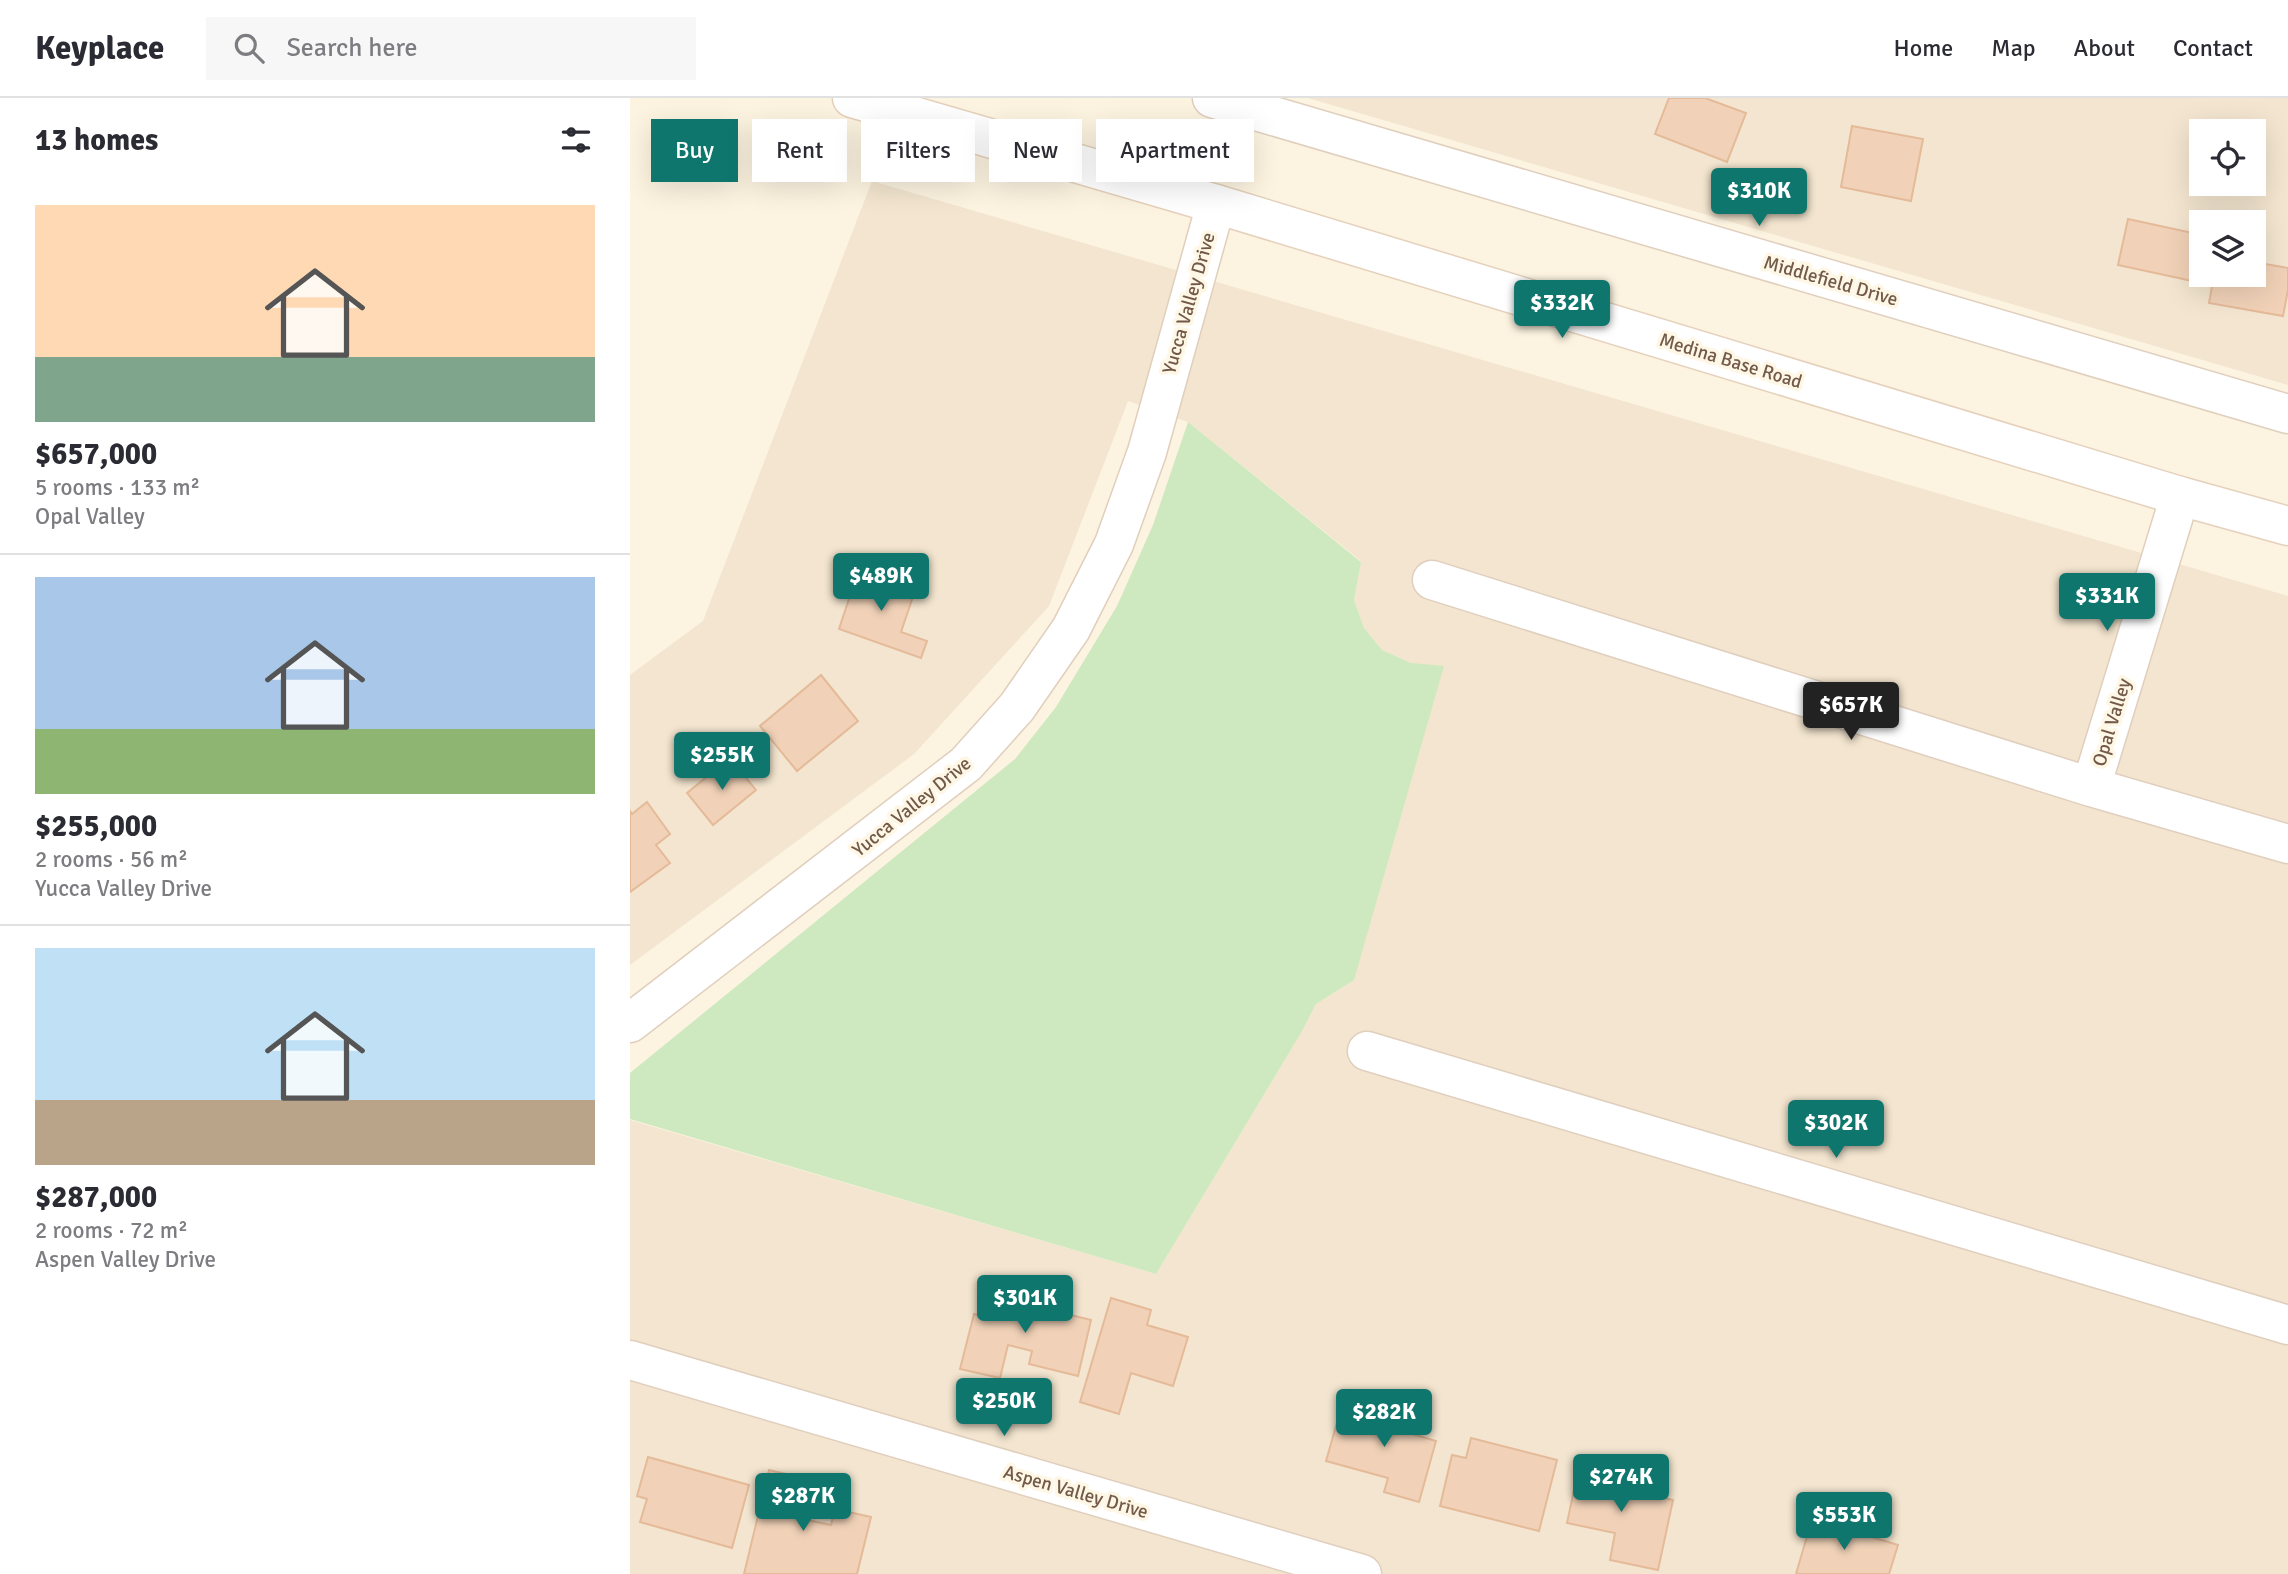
<!DOCTYPE html>
<meta charset="utf-8">
<style>
:root{--surface:#fff;--page:#f7f7f7;--text:#2b2b33;--muted:#7c7c81;--line:#e1e1e2;--accent:#0f766e}
body{margin:0;font-family:Signika,sans-serif;background:var(--page);color:var(--text);height:100vh;display:flex;flex-direction:column;font-size:26px;white-space:nowrap}
*{box-sizing:border-box;margin:0}
p{font-size:23px;color:var(--muted)}
.icon{flex:none;width:38px;height:38px;fill:none;stroke:currentColor;stroke-width:2;stroke-linecap:round;stroke-linejoin:round}
.map{position:relative;flex:1;overflow:hidden}
.panel{display:flex;flex-direction:column;background:var(--surface);width:630px}
.panel>*{flex:none}
.guide{position:absolute;left:21px;top:21px;width:665px;height:63px;display:flex;gap:14px}
.buttons{position:absolute;left:1559px;top:21px;display:grid;gap:14px}
.buttons a{display:grid;place-items:center;width:77px;height:77px;border-radius:0px;background:var(--surface);box-shadow:0 7px 28px #0002;font-size:35px}
.price{position:absolute;translate:-50% -60px;padding:0 16px;border-radius:7px;background:var(--accent);color:#fff;font-size:23px;line-height:46px;filter:drop-shadow(0 2px 4px #0008)}
.price::after{content:'';position:absolute;left:50%;top:42px;width:21px;height:16px;margin-left:-10px;background:inherit;clip-path:polygon(0 0,100% 0,50% 100%)}
.price.selected{background:#222;color:#fff}
ul{padding:0;list-style:none}
li{display:grid;align-content:center;gap:14px;height:371px;padding:0 35px}
li+li{border-top:2px solid var(--line)}
li span{display:grid;place-items:center;height:217px;border-radius:0px;color:#555}
li>.icon{margin-inline-start:auto}
span .icon{width:126px;height:126px;fill:#fffc;stroke-width:1}
li b{font-size:30px}
h2{display:flex;justify-content:space-between;align-items:center;height:84px;padding:0 35px;font-size:30px}
.tag{padding:0 24px;border-radius:0px;background:var(--surface);box-shadow:0 7px 28px #0002;font-size:24px;line-height:63px}
.tag.selected{background:var(--accent);color:#fff}
header{display:flex;align-items:center;gap:42px;box-sizing:border-box;height:98px;padding:0 35px;background:var(--surface);border-bottom:2px solid var(--line)}
header strong{font-size:33px}
nav{display:flex;gap:38px;margin-inline-start:auto;font-size:24px}
.search{width:490px;height:63px;background:var(--page);display:flex;align-items:center;gap:18px;box-sizing:border-box;padding:0 24px;border-radius:0px;color:var(--muted);font-size:26px}
main{display:flex;flex:1;min-height:0}
.map>svg:first-child{display:block}
.residential{fill:#f3e5cf;fill-rule:evenodd}
.green{fill:#cee9bf}
.building{fill:#f1d2b8;stroke:#e4ba99;stroke-width:2}
.lines{fill:none;stroke-linecap:round;stroke-linejoin:round}
.street-casing{stroke:#e0cfbd;stroke-width:41}
.secondary-casing{stroke:#e5d1bb;stroke-width:41}
.street{stroke:#fff;stroke-width:38}
.secondary{stroke:#fff;stroke-width:38}
.labels{text-anchor:middle;stroke-width:7;stroke-linejoin:round;paint-order:stroke}
.street-label{font-size:19px;fill:#725948;stroke:#fff7e6}
</style>
<header>
<strong>Keyplace</strong>
<div class="search"><svg class="icon" aria-label="search" viewBox="0 0 24 24"><circle cx="10" cy="10" r="6"/><path d="M15 15l6 6"/></svg>Search here</div>
<nav><a>Home</a><a>Map</a><a>About</a><a>Contact</a></nav>
</header>
<main>
<section class="panel">
<h2>13 homes<svg class="icon" aria-label="filters" viewBox="0 0 24 24"><path d="M4 7h16M4 17h16"/><circle cx="9" cy="7" r="2"/><circle cx="15" cy="17" r="2"/></svg></h2>
<ul>
<li><span style="background:linear-gradient(#ffd9b3 70%,#7fa58c 0)"><svg class="icon" aria-label="home" viewBox="0 0 24 24"><path d="M3 11l9-7 9 7M6 9v11h12V9"/></svg></span><div><b>$657,000</b><p>5 rooms · 133 m²</p><p>Opal Valley</p></div></li>
<li><span style="background:linear-gradient(#a9c7e8 70%,#8fb573 0)"><svg class="icon" aria-label="home" viewBox="0 0 24 24"><path d="M3 11l9-7 9 7M6 9v11h12V9"/></svg></span><div><b>$255,000</b><p>2 rooms · 56 m²</p><p>Yucca Valley Drive</p></div></li>
<li><span style="background:linear-gradient(#bfe0f5 70%,#b9a48a 0)"><svg class="icon" aria-label="home" viewBox="0 0 24 24"><path d="M3 11l9-7 9 7M6 9v11h12V9"/></svg></span><div><b>$287,000</b><p>2 rooms · 72 m²</p><p>Aspen Valley Drive</p></div></li>
</ul>
</section>
<div class="map">
<svg width="1658" height="1476" viewBox="0 0 1658 1476">
<rect width="100%" height="100%" fill="#fcf3e0"/>
<path class="residential" d="M678 0H1658V287ZM1572 33H1624V86H1572ZM1572 124H1624V177H1572Z
M242 83 1658 498V1476H0V1022L526 1176 671 935 686 906 724 882 781 565 752 552 734 530 724 502 731 463 558 324 498 303 419 508 284 656 0 867V577L73 523Z"/>
<path class="green" d="M558 324 731 464 724 502 734 530 752 552 781 565 814 568 724 882 686 906 671 935 526 1176 0 1021V975L385 661 426 609 487 508 523 427Z"/>
<path class="building" d="M1039 0H1075L1116 15 1097 64 1025 36Z
M1222 28 1293 41 1281 103 1211 89Z
M1498 121 1572 137V164L1567 184 1488 167Z
M1624 164 1658 170V192L1653 218 1579 205 1584 177H1624Z
M229 471 286 490 271 534 297 543 291 560 209 531Z
M191 577 228 623 167 673 130 628Z
M100 660 126 692 83 727 57 695Z
M17 704 40 736 26 747 40 765 0 794V713L2 716Z
M373 1180 405 1188 400 1207 461 1222 448 1278 399 1266 402 1253 378 1247 370 1280 330 1271 344 1216 363 1221Z
M481 1200 521 1212 517 1227 558 1239 543 1288 501 1275 489 1316 450 1304Z
M734 1303 787 1318 782 1336 806 1343 789 1404 754 1394 758 1380 696 1363 710 1314 729 1320Z
M841 1340 927 1362 909 1433 810 1408 822 1357 836 1360Z
M18 1359 119 1387 102 1450 10 1424 17 1401 7 1398Z
M950 1364 1007 1375 1003 1393 1043 1402 1028 1472 980 1462 985 1435 937 1425Z
M139 1372 186 1383 177 1422 201 1427 205 1411 241 1419 227 1476H114Z
M1182 1421 1268 1447 1259 1476H1166Z"/>
<g class="lines">
<g class="street-casing">
<path id="street" d="M582 0 1658 316
M802 482 1461 689 1658 746
M1461 689 1550 398
M0 925 336 666 387 609 441 531 484 446 517 354 586 106
M737 953 1658 1227
M0 1262 732 1476"/>
</g>
<g class="secondary-casing">
<path id="secondary" d="M222 0 586 106 1550 398 1658 428"/>
</g>
<use href="#street" class="street"/>
<use href="#secondary" class="secondary"/>
</g>
<g class="labels">
<g class="street-label">
<text transform="translate(1201 182) rotate(16)" y="7">Middlefield Drive</text>
<text transform="translate(558 205) rotate(-74)" y="7">Yucca Valley Drive</text>
<text transform="translate(1101 262) rotate(17)" y="7">Medina Base Road</text>
<text transform="translate(1481 624) rotate(-73)" y="7">Opal Valley</text>
<text transform="translate(281 708) rotate(-39)" y="7">Yucca Valley Drive</text>
<text transform="translate(446 1393) rotate(16)" y="7">Aspen Valley Drive</text>
</g>
</g>
</svg>
<div class="buttons">
<a><svg class="icon" aria-label="locate" viewBox="0 0 24 24"><circle cx="12" cy="12" r="6"/><path d="M12 2v4M12 18v4M2 12h4M18 12h4"/></svg></a>
<a><svg class="icon" aria-label="layers" viewBox="0 0 24 24"><path d="M12 4l9 5-9 5-9-5zM3 14l9 5 9-5"/></svg></a>
</div>
<b class="price" style="left:1129px;top:130px">$310K</b>
<b class="price" style="left:932px;top:242px">$332K</b>
<b class="price" style="left:251px;top:515px">$489K</b>
<b class="price" style="left:1477px;top:535px">$331K</b>
<b class="price selected" style="left:1221px;top:644px">$657K</b>
<b class="price" style="left:92px;top:694px">$255K</b>
<b class="price" style="left:1206px;top:1062px">$302K</b>
<b class="price" style="left:395px;top:1237px">$301K</b>
<b class="price" style="left:374px;top:1340px">$250K</b>
<b class="price" style="left:754px;top:1351px">$282K</b>
<b class="price" style="left:991px;top:1416px">$274K</b>
<b class="price" style="left:173px;top:1435px">$287K</b>
<b class="price" style="left:1214px;top:1454px">$553K</b>
<div class="guide">
<a class="tag selected">Buy</a>
<a class="tag">Rent</a>
<a class="tag">Filters</a>
<a class="tag">New</a>
<a class="tag">Apartment</a>
</div>
</div>
</main>
